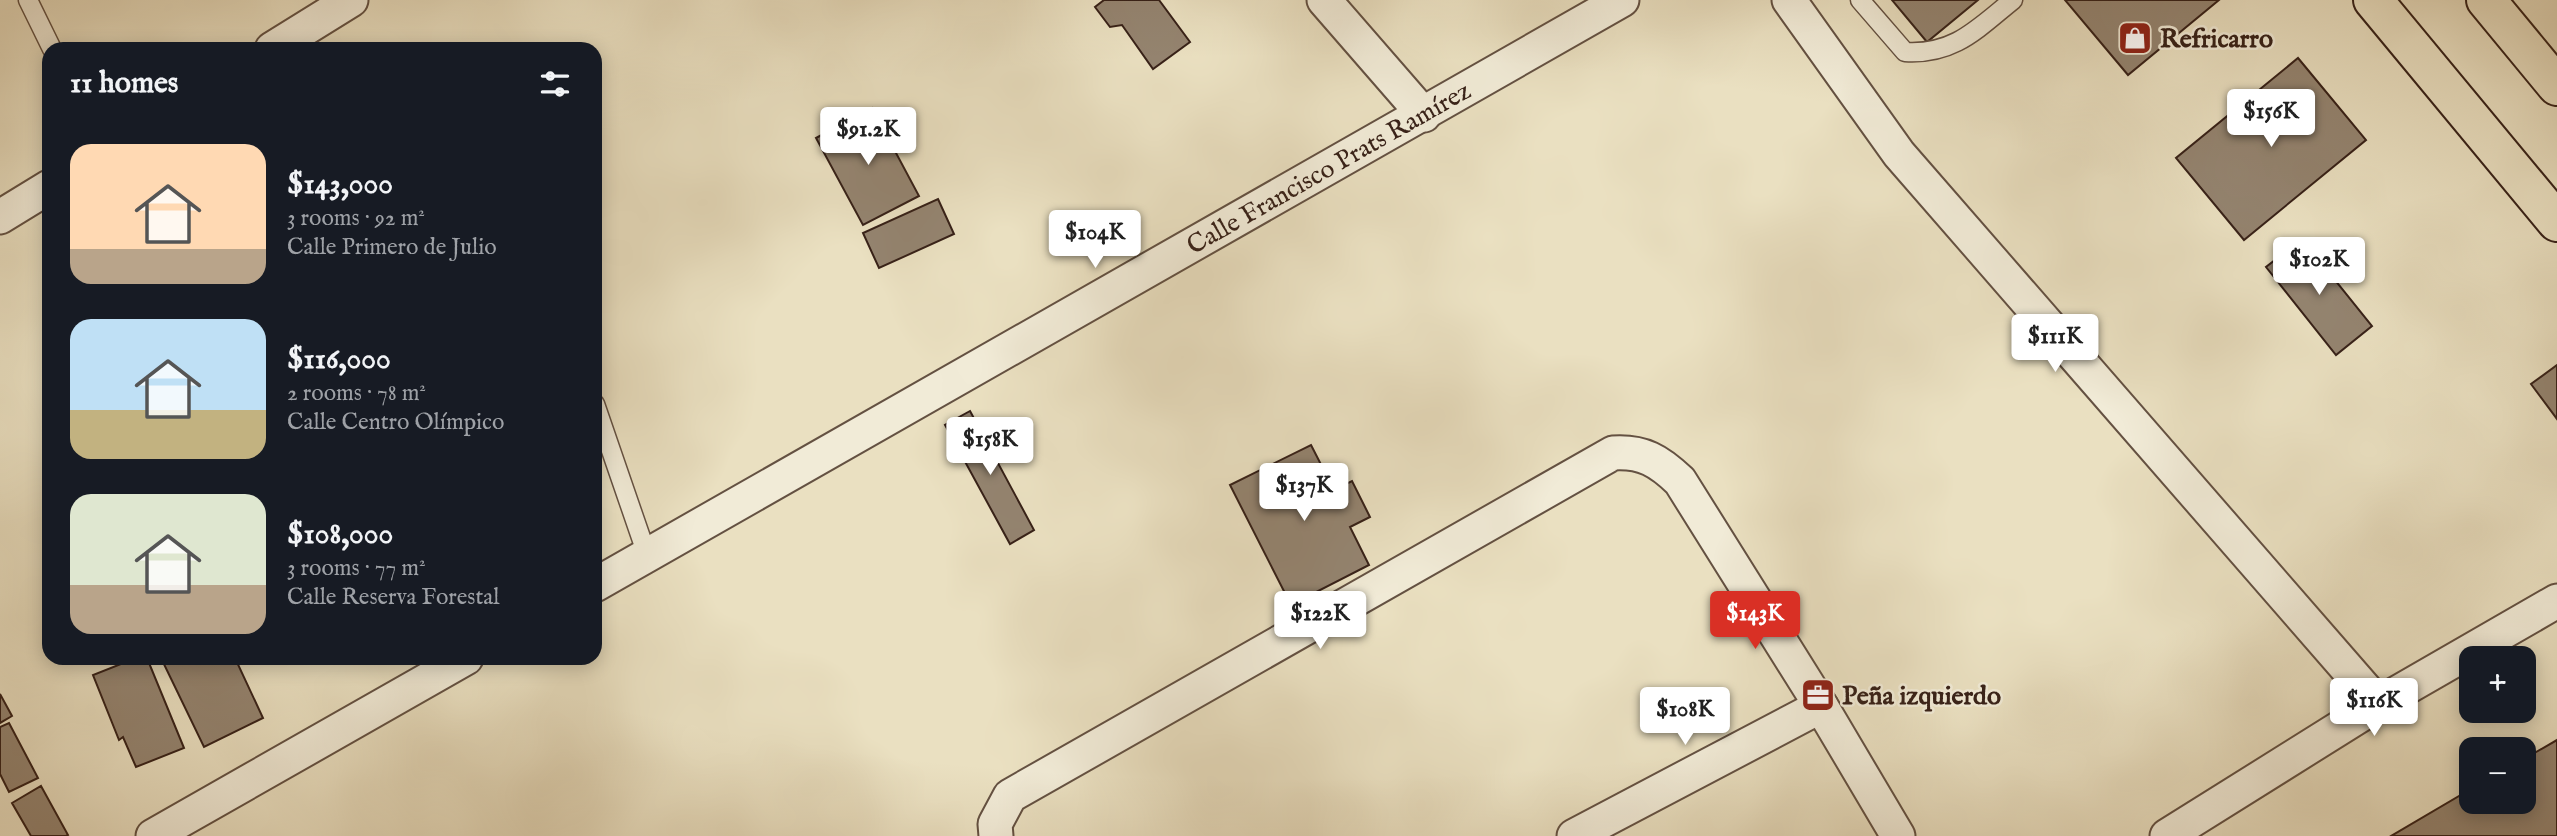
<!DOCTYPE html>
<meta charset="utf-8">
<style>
:root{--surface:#171b24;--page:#20242c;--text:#f1f3f6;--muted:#9ea1a6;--accent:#d93025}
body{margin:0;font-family:"IM FELL English",serif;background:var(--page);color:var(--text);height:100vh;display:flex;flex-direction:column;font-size:26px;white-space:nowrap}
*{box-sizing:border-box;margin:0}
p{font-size:23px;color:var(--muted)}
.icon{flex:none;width:38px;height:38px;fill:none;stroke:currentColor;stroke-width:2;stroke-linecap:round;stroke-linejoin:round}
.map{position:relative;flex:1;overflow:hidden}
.sheet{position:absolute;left:42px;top:42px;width:560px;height:623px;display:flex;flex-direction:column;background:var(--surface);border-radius:21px;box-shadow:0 4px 18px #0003}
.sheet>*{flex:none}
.tools{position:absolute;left:2459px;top:646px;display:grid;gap:14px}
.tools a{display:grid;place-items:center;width:77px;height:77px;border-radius:14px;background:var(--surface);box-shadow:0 4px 18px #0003;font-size:35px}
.price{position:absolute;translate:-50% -60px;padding:0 16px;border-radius:7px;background:#fff;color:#222;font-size:23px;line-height:46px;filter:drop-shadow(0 2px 4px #0008)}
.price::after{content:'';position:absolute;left:50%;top:42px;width:21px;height:16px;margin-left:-10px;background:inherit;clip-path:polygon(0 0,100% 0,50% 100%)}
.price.on{background:var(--accent);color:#fff}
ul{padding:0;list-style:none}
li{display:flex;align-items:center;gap:21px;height:175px;padding:0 28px}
li span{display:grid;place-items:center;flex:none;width:196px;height:140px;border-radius:21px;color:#555}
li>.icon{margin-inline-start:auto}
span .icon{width:84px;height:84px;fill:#fffc;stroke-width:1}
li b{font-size:30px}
h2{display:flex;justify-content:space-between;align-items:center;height:84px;padding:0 28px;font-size:30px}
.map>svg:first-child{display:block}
.building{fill:#948470;stroke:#372118;stroke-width:2}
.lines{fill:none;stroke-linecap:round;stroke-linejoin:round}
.service-casing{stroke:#645142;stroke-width:21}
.minor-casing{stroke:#645142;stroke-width:37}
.primary-casing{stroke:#372118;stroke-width:42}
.service{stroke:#f1ebd7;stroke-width:18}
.minor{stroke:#f1ebd7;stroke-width:33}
.primary{stroke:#eae0c1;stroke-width:38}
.labels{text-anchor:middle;stroke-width:5;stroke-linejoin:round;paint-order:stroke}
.poi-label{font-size:26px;font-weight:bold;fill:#372118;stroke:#f1ebd7;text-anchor:start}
.street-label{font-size:26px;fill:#372118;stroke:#f1ebd7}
</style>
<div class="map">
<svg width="2557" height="836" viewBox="0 0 2557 836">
<rect width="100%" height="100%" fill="#eae0c1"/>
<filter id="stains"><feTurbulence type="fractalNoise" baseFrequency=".00286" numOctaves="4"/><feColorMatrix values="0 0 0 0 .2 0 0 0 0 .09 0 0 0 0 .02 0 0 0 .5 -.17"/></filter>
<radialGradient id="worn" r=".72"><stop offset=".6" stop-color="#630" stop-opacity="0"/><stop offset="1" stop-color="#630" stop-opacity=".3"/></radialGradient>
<path class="building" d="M1104 0H1159L1190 42 1153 69 1122 25 1110 27 1095 7Z
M1892 0H1978L1927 42Z
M2065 0H2219L2128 75Z
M2298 58 2366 140 2244 240 2176 158Z
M872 108 919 196 863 225 816 138Z
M938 199 954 234 879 268 863 233Z
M2302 239 2372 326 2336 355 2266 267Z
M2557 365V419L2531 384Z
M970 411 1034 530 1010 544 945 425Z
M1311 445 1334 490 1352 481 1370 517 1350 527 1369 565 1291 605 1230 485Z
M136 658H147L184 748 136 767 123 737 119 740 93 675Z
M161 658H235L263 718 204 747Z
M0 694 12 716 0 723Z
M9 723 38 778 9 792 0 774V727Z
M2557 740V836H2391L2471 789V802H2524V759Z
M41 786 68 835 66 836H31L12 803Z"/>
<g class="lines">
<g class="service-casing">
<path id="service" d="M28 0 52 49
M1860 0 1905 52C1954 55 1977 29 2013 0
M595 404 647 555"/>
</g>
<g class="minor-casing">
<g id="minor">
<path d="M1324 0 1424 115"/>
<path d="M1789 0 1899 154 2378 704"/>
<path d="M272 49 351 0"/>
<path d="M0 217 49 187"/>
<path id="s1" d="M595 585 1622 0"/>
<path d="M153 836 466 658"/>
<path d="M996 836 995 824 1010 796 1613 453C1643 451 1659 461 1680 481L1821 706 1898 836"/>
<path d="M1574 836 1821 706"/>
<path d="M2167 836 2378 704 2557 601"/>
</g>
</g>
<g class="primary-casing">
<path id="primary" d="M2373 0 2557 222
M2486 0 2557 86"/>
</g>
<use href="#service" class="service"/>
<use href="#minor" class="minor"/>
<use href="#primary" class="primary"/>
</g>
<defs>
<g id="shop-square" transform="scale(1.75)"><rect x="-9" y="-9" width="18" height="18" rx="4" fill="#8f2418" stroke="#f1ebd7"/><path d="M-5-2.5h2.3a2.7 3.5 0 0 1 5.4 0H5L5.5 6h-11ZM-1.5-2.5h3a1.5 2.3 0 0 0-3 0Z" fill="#fff"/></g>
<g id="office-square" transform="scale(1.75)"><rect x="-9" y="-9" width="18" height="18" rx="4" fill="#8f2418" stroke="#f1ebd7"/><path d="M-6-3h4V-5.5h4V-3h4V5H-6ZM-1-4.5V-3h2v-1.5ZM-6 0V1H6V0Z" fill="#fff"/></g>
</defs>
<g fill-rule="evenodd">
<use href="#shop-square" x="2135" y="38"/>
<use href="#office-square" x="1818" y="695"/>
</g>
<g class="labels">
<g class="poi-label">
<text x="2160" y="47">Refricarro</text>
<text x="1842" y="704">Peña izquierdo</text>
</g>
<g class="street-label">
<text dy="9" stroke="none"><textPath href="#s1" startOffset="844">Calle Francisco Prats Ramírez</textPath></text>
</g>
</g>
<rect width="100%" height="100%" filter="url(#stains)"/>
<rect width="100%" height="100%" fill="url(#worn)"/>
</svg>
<div class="tools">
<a>+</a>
<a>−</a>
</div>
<b class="price" style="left:2271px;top:149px">$156K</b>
<b class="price" style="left:868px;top:167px">$91.2K</b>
<b class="price" style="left:1095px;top:270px">$104K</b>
<b class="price" style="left:2319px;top:297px">$102K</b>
<b class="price" style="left:2055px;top:374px">$111K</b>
<b class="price" style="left:990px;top:477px">$158K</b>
<b class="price" style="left:1304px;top:523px">$137K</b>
<b class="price" style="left:1320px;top:651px">$122K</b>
<b class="price on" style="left:1755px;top:651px">$143K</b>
<b class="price" style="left:2374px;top:738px">$116K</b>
<b class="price" style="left:1685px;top:747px">$108K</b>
<section class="sheet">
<h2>11 homes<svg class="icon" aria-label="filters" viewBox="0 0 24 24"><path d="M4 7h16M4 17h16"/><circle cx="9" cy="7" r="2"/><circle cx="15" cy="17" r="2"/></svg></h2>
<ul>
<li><span style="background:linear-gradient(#ffd9b3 75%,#b9a48a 0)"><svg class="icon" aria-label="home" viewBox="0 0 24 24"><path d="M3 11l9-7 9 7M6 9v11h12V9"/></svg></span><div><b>$143,000</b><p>3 rooms · 92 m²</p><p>Calle Primero de Julio</p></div></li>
<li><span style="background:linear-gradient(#bfe0f5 65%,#c2b280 0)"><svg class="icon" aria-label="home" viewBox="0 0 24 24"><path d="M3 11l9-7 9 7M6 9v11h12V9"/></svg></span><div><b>$116,000</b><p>2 rooms · 78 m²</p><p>Calle Centro Olímpico</p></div></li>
<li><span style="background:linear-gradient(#dfe7d0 65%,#b9a48a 0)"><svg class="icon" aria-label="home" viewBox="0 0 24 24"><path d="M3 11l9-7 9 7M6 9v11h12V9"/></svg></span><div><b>$108,000</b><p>3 rooms · 77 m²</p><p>Calle Reserva Forestal</p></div></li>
</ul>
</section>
</div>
